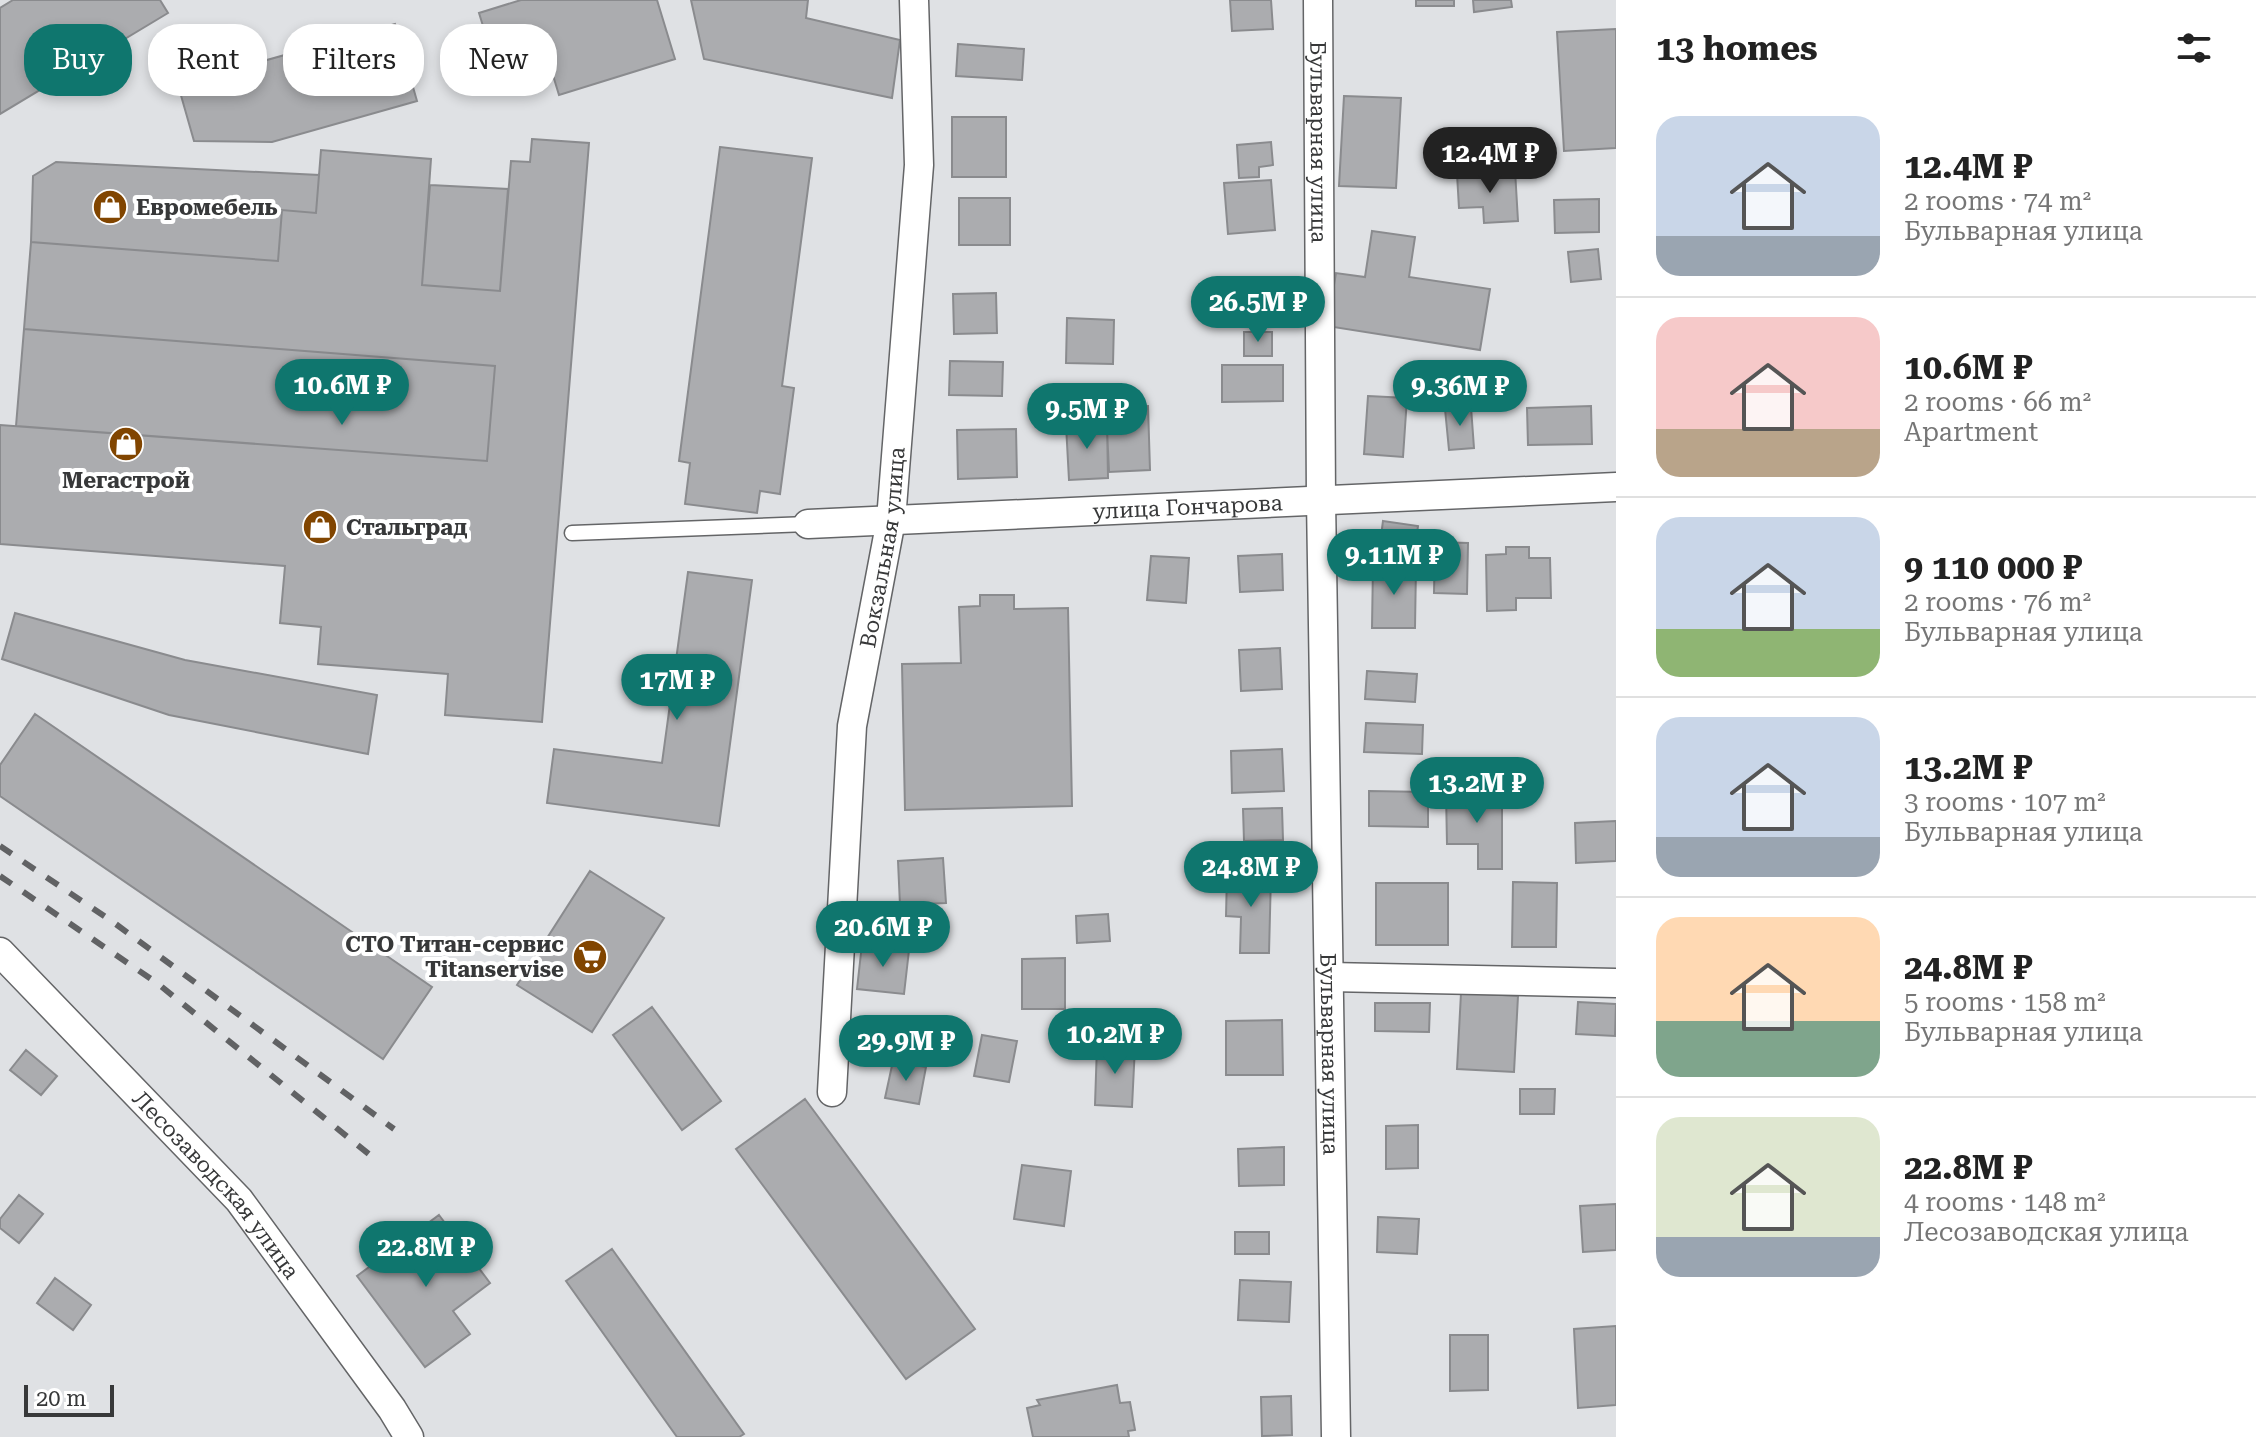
<!DOCTYPE html>
<meta charset="utf-8">
<style>
:root{--surface:#fff;--page:#f6f6f6;--text:#222;--muted:#767676;--line:#e0e0e0;--accent:#0f766e}
body{margin:0;font-family:"Roboto Serif",serif;background:var(--page);color:var(--text);height:100vh;display:flex;flex-direction:column;font-size:30px;white-space:nowrap}
*{box-sizing:border-box;margin:0}
p{font-size:26px;color:var(--muted)}
.icon{flex:none;width:44px;height:44px;fill:none;stroke:currentColor;stroke-width:2;stroke-linecap:round;stroke-linejoin:round}
.map{position:relative;flex:1;overflow:hidden}
.drawer{display:flex;flex-direction:column;background:var(--surface);width:640px}
.drawer>*{flex:none}
.banner{position:absolute;left:24px;top:24px;width:760px;height:72px;display:flex;gap:16px}
.scale{position:absolute;left:24px;bottom:20px;width:90px;box-sizing:border-box;padding-left:8px;border:4px solid #373839;border-top:0;font-size:22px;line-height:28px;white-space:nowrap;color:#373839;-webkit-text-stroke:6px #fff;paint-order:stroke}
.price{position:absolute;translate:-50% -68px;padding:0 18px;border-radius:28px;background:var(--accent);color:#fff;font-size:26px;line-height:52px;filter:drop-shadow(0 2px 4px #0008)}
.price::after{content:'';position:absolute;left:50%;top:48px;width:24px;height:18px;margin-left:-12px;background:inherit;clip-path:polygon(0 0,100% 0,50% 100%)}
.price.active{background:#222;color:#fff}
ul{padding:0;list-style:none}
li{display:flex;align-items:center;gap:24px;height:200px;padding:0 40px}
li+li{border-top:2px solid var(--line)}
li span{display:grid;place-items:center;flex:none;width:224px;height:160px;border-radius:24px;color:#555}
li>.icon{margin-inline-start:auto}
span .icon{width:96px;height:96px;fill:#fffc;stroke-width:1}
li b{font-size:34px}
h2{display:flex;justify-content:space-between;align-items:center;height:96px;padding:0 40px;font-size:34px}
.chip{padding:0 28px;border-radius:32px;background:var(--surface);box-shadow:0 4px 12px #0003;font-size:28px;line-height:72px}
.chip.active{background:var(--accent);color:#fff}
main{display:flex;flex:1;min-height:0}
.map>svg:first-child{display:block}
.building{fill:#abacaf;stroke:#8a8b8e;stroke-width:2}
.lines{fill:none;stroke-linecap:round;stroke-linejoin:round}
.lane-casing{stroke:#646567;stroke-width:17}
.street-casing{stroke:#646567;stroke-width:31}
.lane{stroke:#fff;stroke-width:14}
.street{stroke:#fff;stroke-width:28}
.rail{stroke:#616264;stroke-width:6;stroke-dasharray:14 14;stroke-linecap:butt}
.labels{text-anchor:middle;stroke-width:8;stroke-linejoin:round;paint-order:stroke}
.street-label{font-size:22px;fill:#373839;stroke:#fff}
.poi-label{font-size:22px;font-weight:bold;fill:#373839;stroke:#fff;text-anchor:start}
</style>
<main>
<div class="map">
<svg width="1616" height="1437" viewBox="0 0 1616 1437">
<rect width="100%" height="100%" fill="#dfe1e4"/>
<path class="building" d="M13 0H160L168 13 0 114V8Z
M521 0H657L675 59 559 95 545 49 495 65 479 13Z
M691 0H808L806 18 900 40 892 98 704 59Z
M1230 0H1271L1273 29 1232 31Z
M1416 0H1454V6H1416Z
M1473 0H1511L1512 7 1474 12Z
M395 24 417 101 272 142 194 141 178 85Z
M1616 29V148L1564 151 1557 32Z
M958 44 1024 49 1022 80 956 76Z
M1344 96 1401 98 1396 188 1339 186Z
M952 117H1006V177H952Z
M532 139 589 143 542 722 445 715 448 674 318 664 321 627 280 623 285 566 0 544V425L487 461 495 366 24 329 31 242 278 261 282 210 316 213 321 150 431 159 422 285 500 291 511 161 530 162Z
M1271 142 1273 165 1259 167V177L1239 178 1237 145Z
M720 147 812 158 782 386 794 388 780 494 760 491 757 513 685 504 690 463 679 461Z
M56 162 319 175 316 213 282 210 278 261 31 242 33 176Z
M1515 170 1518 221 1484 223 1483 207 1459 208 1457 174Z
M1271 180 1275 230 1228 234 1224 183Z
M430 185 508 189 500 291 422 285Z
M959 198H1010V245H959Z
M1599 199V232L1555 233 1554 200Z
M1372 231 1415 237 1409 277 1490 289 1480 350 1327 326 1336 273 1365 277Z
M1598 249 1601 279 1571 282 1568 252Z
M996 293 997 333 954 334 953 294Z
M1067 318 1114 320 1113 364 1066 363Z
M24 329 495 366 487 461 16 426Z
M1244 332H1272V356H1244Z
M950 361 1003 362 1002 396 949 395Z
M1222 365H1283V401L1222 402Z
M1368 396 1407 398 1403 457 1364 454Z
M1148 406 1150 470 1109 472 1106 408Z
M1591 406 1592 444 1528 445 1527 408Z
M1471 407 1474 448 1449 450 1445 409Z
M1107 423 1108 478 1069 480 1066 425Z
M1016 429 1017 477 958 479 957 430Z
M1383 521 1418 526 1414 556 1379 551Z
M1435 542 1468 543 1467 594 1434 593Z
M1506 547H1529V558H1550L1551 598H1516V610L1487 611 1486 555 1506 554Z
M1282 554 1283 590 1240 592 1238 556Z
M1151 556 1189 558 1186 603 1147 600Z
M1373 565 1416 566 1415 628H1372Z
M688 572 752 580 719 826 547 803 554 749 662 763Z
M980 595H1014V609L1068 608 1072 806 905 810 902 664 961 663 959 607 980 606Z
M15 613 185 660 377 695 368 754 169 715 2 659Z
M1280 648 1282 689 1241 691 1239 650Z
M1367 671 1417 674 1415 702 1365 699Z
M35 714 432 987 383 1059 0 796V765Z
M1366 723 1423 725 1422 754 1364 752Z
M1282 749 1284 791 1232 793 1231 751Z
M1369 791 1428 792V827L1369 826Z
M1502 792V869H1478V844H1447L1446 793Z
M1282 808 1283 840 1244 841 1243 809Z
M1616 821V861L1576 863 1575 823Z
M943 858 946 903 900 905 898 861Z
M590 871 664 918 592 1032 517 985Z
M1227 873 1271 874 1269 953H1240L1241 917 1226 916Z
M1513 882 1557 883 1556 947H1512Z
M1376 883H1448V945H1376Z
M1108 914 1110 941 1077 943 1076 916Z
M862 944 909 950 904 994 857 989Z
M1065 958V1009H1022V959Z
M1461 993 1518 996 1514 1072 1457 1069Z
M1578 1002 1616 1004 1615 1036 1576 1034Z
M1375 1003H1430L1429 1032 1375 1031Z
M652 1007 721 1101 682 1130 613 1035Z
M1282 1020 1283 1075H1226V1021Z
M982 1035 1017 1041 1009 1082 974 1076Z
M1097 1045 1135 1046 1132 1107 1095 1105Z
M26 1050 57 1076 41 1095 10 1070Z
M893 1061 926 1067 919 1104 885 1098Z
M1520 1089H1555L1554 1114H1520Z
M805 1099 975 1329 906 1379 736 1149Z
M1418 1125V1168L1386 1169V1126Z
M1284 1147V1185L1239 1186 1238 1149Z
M1022 1165 1071 1171 1064 1226 1014 1219Z
M19 1195 43 1214 19 1243 0 1228V1219Z
M1616 1204V1250L1583 1252 1580 1206Z
M439 1215 490 1283 453 1311 470 1334 425 1367 357 1276Z
M1378 1217 1419 1219 1417 1254 1377 1252Z
M1235 1232H1269V1254H1235Z
M612 1249 744 1434 739 1437H677L566 1281Z
M55 1278 91 1305 73 1330 37 1303Z
M1240 1280 1291 1282 1289 1322 1238 1320Z
M1616 1326V1405L1578 1408 1574 1329Z
M1450 1335H1488V1390L1450 1391Z
M1117 1385 1120 1403 1130 1402 1135 1430 1128 1431 1129 1437H1033L1027 1408 1040 1405 1037 1400Z
M1291 1396 1292 1435 1262 1436 1261 1397Z"/>
<g class="lines">
<g class="lane-casing">
<path id="lane" d="M572 533 808 524"/>
</g>
<g class="street-casing">
<g id="street">
<path id="s1" d="M1318 0 1321 500 1336 1437"/>
<path id="s2" d="M808 524 1616 487"/>
<path id="s3" d="M0 952 239 1200 392 1409 409 1437"/>
<path d="M1329 977 1616 983"/>
<path id="s4" d="M832 1092 852 726 891 520 919 165 914 0"/>
</g>
</g>
<use href="#lane" class="lane"/>
<use href="#street" class="street"/>
<path class="rail" d="M0 846 113 922 394 1129
M0 876 157 983 370 1155"/>
</g>
<defs>
<g id="shop-disc" transform="scale(1.8)"><circle r="9.5" fill="#814500" stroke="#fff"/><path d="M-5-2.5h2.3a2.7 3.5 0 0 1 5.4 0H5L5.5 6h-11ZM-1.5-2.5h3a1.5 2.3 0 0 0-3 0Z" fill="#fff"/></g>
<g id="supermarket-disc" transform="scale(1.8)"><circle r="9.5" fill="#814500" stroke="#fff"/><path d="M-6-5.5h2.5l.6 2H6L4.5 2H-2.5L-4.4-4H-6ZM-1.5 3.2a1.3 1.3 0 1 0 .1 0ZM3 3.2a1.3 1.3 0 1 0 .1 0Z" fill="#fff"/></g>
</defs>
<g fill-rule="evenodd">
<use href="#shop-disc" x="110" y="207"/>
<use href="#shop-disc" x="126" y="444"/>
<use href="#shop-disc" x="320" y="527"/>
<use href="#supermarket-disc" x="590" y="957"/>
</g>
<g class="labels">
<g class="street-label">
<text dy="8" stroke="none"><textPath href="#s1" startOffset="142">Бульварная улица</textPath></text>
<text dy="8" stroke="none"><textPath href="#s2" startOffset="380">улица Гончарова</textPath></text>
<text dy="8" stroke="none"><textPath href="#s4" startOffset="548">Вокзальная улица</textPath></text>
<text dy="8" stroke="none"><textPath href="#s1" startOffset="1054">Бульварная улица</textPath></text>
<text dy="8" stroke="none"><textPath href="#s3" startOffset="318">Лесозаводская улица</textPath></text>
</g>
<g class="poi-label">
<text x="136" y="215">Евромебель</text>
<text x="126" y="488" text-anchor="middle">Мегастрой</text>
<text x="346" y="535">Стальград</text>
<text x="564" y="952" text-anchor="end">СТО Титан-сервис<tspan x="564" dy="25">Titanservise</tspan></text>
</g>
</g>
</svg>
<div class="scale">20 m</div>
<b class="price active" style="left:1490px;top:195px">12.4M ₽</b>
<b class="price" style="left:1258px;top:344px">26.5M ₽</b>
<b class="price" style="left:342px;top:427px">10.6M ₽</b>
<b class="price" style="left:1460px;top:428px">9.36M ₽</b>
<b class="price" style="left:1087px;top:451px">9.5M ₽</b>
<b class="price" style="left:1394px;top:597px">9.11M ₽</b>
<b class="price" style="left:677px;top:722px">17M ₽</b>
<b class="price" style="left:1477px;top:825px">13.2M ₽</b>
<b class="price" style="left:1251px;top:909px">24.8M ₽</b>
<b class="price" style="left:883px;top:969px">20.6M ₽</b>
<b class="price" style="left:1115px;top:1076px">10.2M ₽</b>
<b class="price" style="left:906px;top:1083px">29.9M ₽</b>
<b class="price" style="left:426px;top:1289px">22.8M ₽</b>
<div class="banner">
<a class="chip active">Buy</a>
<a class="chip">Rent</a>
<a class="chip">Filters</a>
<a class="chip">New</a>
</div>
</div>
<section class="drawer">
<h2>13 homes<svg class="icon" aria-label="filters" viewBox="0 0 24 24"><path d="M4 7h16M4 17h16"/><circle cx="9" cy="7" r="2"/><circle cx="15" cy="17" r="2"/></svg></h2>
<ul>
<li><span style="background:linear-gradient(#c9d6e8 75%,#9aa5b1 0)"><svg class="icon" aria-label="home" viewBox="0 0 24 24"><path d="M3 11l9-7 9 7M6 9v11h12V9"/></svg></span><div><b>12.4M ₽</b><p>2 rooms · 74 m²</p><p>Бульварная улица</p></div></li>
<li><span style="background:linear-gradient(#f6c9c9 70%,#b9a48a 0)"><svg class="icon" aria-label="home" viewBox="0 0 24 24"><path d="M3 11l9-7 9 7M6 9v11h12V9"/></svg></span><div><b>10.6M ₽</b><p>2 rooms · 66 m²</p><p>Apartment</p></div></li>
<li><span style="background:linear-gradient(#c9d6e8 70%,#8fb573 0)"><svg class="icon" aria-label="home" viewBox="0 0 24 24"><path d="M3 11l9-7 9 7M6 9v11h12V9"/></svg></span><div><b>9 110 000 ₽</b><p>2 rooms · 76 m²</p><p>Бульварная улица</p></div></li>
<li><span style="background:linear-gradient(#c9d6e8 75%,#9aa5b1 0)"><svg class="icon" aria-label="home" viewBox="0 0 24 24"><path d="M3 11l9-7 9 7M6 9v11h12V9"/></svg></span><div><b>13.2M ₽</b><p>3 rooms · 107 m²</p><p>Бульварная улица</p></div></li>
<li><span style="background:linear-gradient(#ffd9b3 65%,#7fa58c 0)"><svg class="icon" aria-label="home" viewBox="0 0 24 24"><path d="M3 11l9-7 9 7M6 9v11h12V9"/></svg></span><div><b>24.8M ₽</b><p>5 rooms · 158 m²</p><p>Бульварная улица</p></div></li>
<li><span style="background:linear-gradient(#dfe7d0 75%,#9aa5b1 0)"><svg class="icon" aria-label="home" viewBox="0 0 24 24"><path d="M3 11l9-7 9 7M6 9v11h12V9"/></svg></span><div><b>22.8M ₽</b><p>4 rooms · 148 m²</p><p>Лесозаводская улица</p></div></li>
</ul>
</section>
</main>
